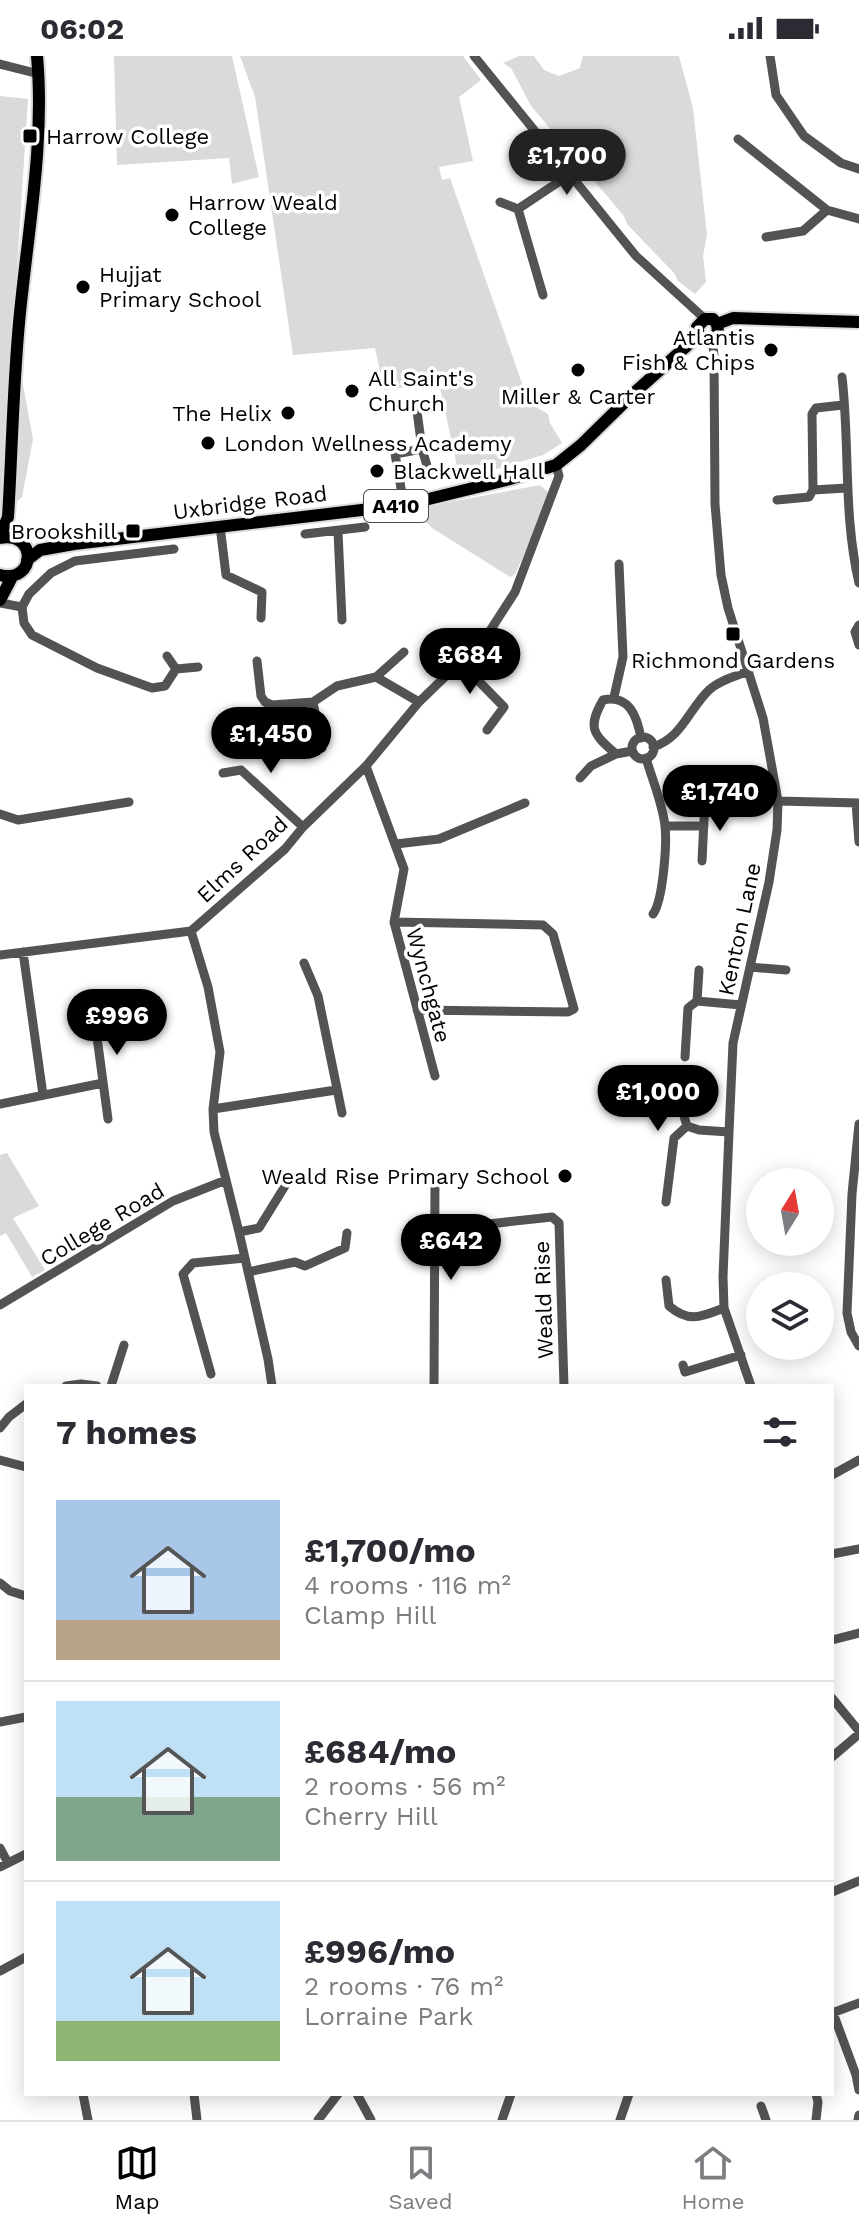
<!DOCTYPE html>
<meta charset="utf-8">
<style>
:root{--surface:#fff;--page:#f7f7f7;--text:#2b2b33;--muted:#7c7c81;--line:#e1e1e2;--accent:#000}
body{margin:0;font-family:"Work Sans",sans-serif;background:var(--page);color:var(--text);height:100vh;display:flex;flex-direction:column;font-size:30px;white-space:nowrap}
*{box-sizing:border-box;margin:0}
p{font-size:26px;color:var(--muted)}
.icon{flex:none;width:44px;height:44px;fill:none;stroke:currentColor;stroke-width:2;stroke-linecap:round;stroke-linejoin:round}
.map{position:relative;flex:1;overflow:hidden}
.side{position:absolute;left:24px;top:1328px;width:810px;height:712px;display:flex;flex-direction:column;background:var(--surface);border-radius:0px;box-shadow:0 4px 20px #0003}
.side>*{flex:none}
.needle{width:52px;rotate:11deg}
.controls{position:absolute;left:746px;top:1112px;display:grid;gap:16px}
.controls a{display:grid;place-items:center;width:88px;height:88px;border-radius:50%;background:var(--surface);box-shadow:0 4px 20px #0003;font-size:40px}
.price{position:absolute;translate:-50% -68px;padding:0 18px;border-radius:28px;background:var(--accent);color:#fff;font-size:26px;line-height:52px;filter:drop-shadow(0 2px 4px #0008)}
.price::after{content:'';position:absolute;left:50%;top:48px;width:24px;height:18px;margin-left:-12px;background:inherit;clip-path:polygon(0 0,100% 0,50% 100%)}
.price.on{background:#222;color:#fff}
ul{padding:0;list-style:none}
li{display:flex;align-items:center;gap:24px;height:200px;padding:0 32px}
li+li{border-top:2px solid var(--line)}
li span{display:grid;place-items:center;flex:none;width:224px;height:160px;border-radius:0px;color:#555}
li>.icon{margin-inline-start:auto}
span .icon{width:96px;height:96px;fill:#fffc;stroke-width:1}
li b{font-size:34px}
h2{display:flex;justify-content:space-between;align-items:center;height:96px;padding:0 32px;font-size:34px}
.status{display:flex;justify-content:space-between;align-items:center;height:56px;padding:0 40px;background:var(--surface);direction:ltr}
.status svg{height:22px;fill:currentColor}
.tabs{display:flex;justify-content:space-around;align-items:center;height:112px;border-top:2px solid var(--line);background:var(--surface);font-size:22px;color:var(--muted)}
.tabs a{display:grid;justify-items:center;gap:4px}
.tabs .on{color:var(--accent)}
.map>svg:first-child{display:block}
.green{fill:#dadada}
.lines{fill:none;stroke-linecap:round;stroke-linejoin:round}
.major-casing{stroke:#dbdbdb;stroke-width:16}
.minor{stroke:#535353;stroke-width:9}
.major{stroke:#000;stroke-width:12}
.poi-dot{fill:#000;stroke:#fff;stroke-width:3}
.labels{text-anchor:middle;stroke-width:7;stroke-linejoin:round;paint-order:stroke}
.shield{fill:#fff;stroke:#4c4c4c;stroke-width:2}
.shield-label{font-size:20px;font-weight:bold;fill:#000}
.poi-label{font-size:22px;fill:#000;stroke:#fff;text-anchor:start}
.street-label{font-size:22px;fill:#000;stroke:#fff}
</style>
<div class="status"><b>06:02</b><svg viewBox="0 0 49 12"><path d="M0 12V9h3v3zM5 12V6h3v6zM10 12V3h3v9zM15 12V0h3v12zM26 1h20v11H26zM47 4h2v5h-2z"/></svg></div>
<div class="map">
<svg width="859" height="2064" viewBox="0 0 859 2064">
<rect width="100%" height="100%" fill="#fff"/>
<path class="green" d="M114 0H232L259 121 232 128 229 102 117 109Z
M240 0H463L481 24 459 41 473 105 439 111 442 124 450 122 529 347 548 358 550 367 562 387 543 399 460 424 439 327 384 334 375 292 293 299 255 41Z
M519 0H534L544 14 559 20 580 12 583 0H679L693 52 707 179 703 200 706 226 695 238 678 225 674 217 627 168 624 160 531 50 511 12 503 7Z
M0 40 28 43 13 275 33 383 22 441 2 459 0 452Z
M540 429 549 437 543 459 515 518 510 521 432 472 413 453Z
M7 1097 39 1150 13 1162 45 1214 32 1221 6 1177 0 1180V1099Z"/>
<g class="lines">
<g class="major-casing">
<path id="major" d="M717 268 733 262 859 266
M699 279 697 271 705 263H713L717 268
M699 279 707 284 712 283 718 276 717 268
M0 481 8 461C12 397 13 331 19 267 27 179 45 89 37 0
M0 482C37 474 37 528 0 519
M27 504 40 494 74 488 404 449 510 423 556 409 581 389 634 337 699 279
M0 544 12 521"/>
</g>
<path class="minor" d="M474 0 636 200 705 263
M770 0 776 39 804 80 841 107 859 113
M0 8 39 18
M738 83 827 154 859 163
M500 146 518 153
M766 181 803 175 827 154
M543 239 518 153 569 119
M712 283 714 299 715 448 721 519 728 552 763 662 778 745 777 774 769 826 733 987 729 1076 723 1221 724 1252 751 1330
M842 321C850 389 843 459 859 527
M417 355 422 393 428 413
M813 434 847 432
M777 444 809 441 813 434 812 358 816 352 843 349
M404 449 395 398 422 393
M220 470 226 519 262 536 261 562
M338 476 342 564
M305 478 365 471
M0 547 22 551
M859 569 855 576 859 589
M167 600 176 613 165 630 152 632 97 612 32 579 24 567 22 551 29 538 51 517 75 505 174 493
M257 605 261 640 265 646 272 649 313 646 337 630 376 621 419 646
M459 605 504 651 487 674
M176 613 198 611
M376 621 404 596
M614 641 623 601 619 508
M313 646 322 692
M632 692a11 11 0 1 1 22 0a11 11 0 1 1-22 0Z
M653 691C682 682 689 653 709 634 720 624 736 620 749 615
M632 695 616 698C593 678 587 672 603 644 629 638 637 660 641 682
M646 702C652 723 663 749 665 770 667 788 663 845 653 858
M366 710 404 813 394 866 435 1020
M223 717 241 714 303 771
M580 722 591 710 616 698
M778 745 859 747
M856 747 859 786
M0 758 18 764 129 746
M665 770H704
M396 788 439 783 525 747
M702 805 705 743 708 739 719 735
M394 866 543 869 553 878 574 953 568 956 417 954
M191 875 208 931 220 996 213 1053 214 1076 239 1176 268 1303 272 1330
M23 896 43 1039
M0 899 191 875 285 793 303 771 366 710 419 646 486 581 515 536 559 420 556 409
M304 907 318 940 342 1057
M750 911 786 914
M92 944 108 1063
M697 945 741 949
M97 976 130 970
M685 1001 688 952 697 945 699 914
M0 1048 103 1027
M213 1053 336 1034
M859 1068 852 1138 847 1257 851 1276 859 1290
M687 1070 699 1074 729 1076
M666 1146 674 1082 687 1070 683 1057 685 1014
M434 1174 552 1161 559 1167 564 1330
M239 1176 259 1172 285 1130
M248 1216 295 1206 305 1210 345 1192 347 1177
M666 1224 669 1250C689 1267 701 1261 724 1252
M0 1249 173 1145 226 1124
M683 1309 685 1316 741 1299
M211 1318 183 1218 193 1207 245 1202
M66 1330 81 1328 97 1330
M111 1330 124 1289
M434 1330 435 1123
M0 1372 9 1361 26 1348
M0 1404 26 1411
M832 1419 859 1404
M832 1498 859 1493
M0 1527 10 1535 26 1540
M832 1584 859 1577
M832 1642 859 1675
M0 1666 26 1661
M832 1701 859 1678
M0 1792 8 1807
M0 1811 26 1798
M832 1836 859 1825
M0 1915 26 1901
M832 1957 859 1947
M833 1957 856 2019 859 2034
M83 2038 88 2064
M194 2038 197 2064
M357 2038 371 2064
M816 2038 818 2046 816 2064
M761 2050 766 2064
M318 2064 338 2038
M502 2064 511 2038
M620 2064 629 2038
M858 2064 859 2059"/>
<use href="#major" class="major"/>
</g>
<g class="poi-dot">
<rect x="22" y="72" width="16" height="16" rx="4"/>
<circle cx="172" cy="159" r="8"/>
<circle cx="83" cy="231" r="8"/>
<circle cx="771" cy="294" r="8"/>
<circle cx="578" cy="314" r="8"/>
<circle cx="352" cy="335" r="8"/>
<circle cx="288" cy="357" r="8"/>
<circle cx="208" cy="387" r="8"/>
<circle cx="377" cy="415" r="8"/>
<rect x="125" y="467" width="16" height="16" rx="4"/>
<rect x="725" y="570" width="16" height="16" rx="4"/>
<circle cx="565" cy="1120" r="8"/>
</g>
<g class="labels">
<rect class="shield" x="364" y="434" width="64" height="32" rx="6"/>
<g class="shield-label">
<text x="396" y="457">A410</text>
</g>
<g class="poi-label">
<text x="46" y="88">Harrow College</text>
<text x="188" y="154">Harrow Weald<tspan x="188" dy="25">College</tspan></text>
<text x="99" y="226">Hujjat<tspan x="99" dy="25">Primary School</tspan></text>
<text x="755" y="289" text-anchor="end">Atlantis<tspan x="755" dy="25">Fish &amp; Chips</tspan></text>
<text x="368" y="330">All Saint's<tspan x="368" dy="25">Church</tspan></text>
<text x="578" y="348" text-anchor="middle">Miller &amp; Carter</text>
<text x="272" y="365" text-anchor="end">The Helix</text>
<text x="224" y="395">London Wellness Academy</text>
<text x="393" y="423">Blackwell Hall</text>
<text x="117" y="483" text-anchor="end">Brookshill</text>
<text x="733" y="612" text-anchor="middle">Richmond Gardens</text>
<text x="549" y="1128" text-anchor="end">Weald Rise Primary School</text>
</g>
<g class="street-label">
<text transform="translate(250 446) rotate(-7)" y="8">Uxbridge Road</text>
<text transform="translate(242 803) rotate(-43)" y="8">Elms Road</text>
<text transform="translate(739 873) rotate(-78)" y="8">Kenton Lane</text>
<text transform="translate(429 929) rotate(75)" y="8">Wynchgate</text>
<text transform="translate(102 1168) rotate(-31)" y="8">College Road</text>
<text transform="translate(543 1244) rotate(-92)" y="8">Weald Rise</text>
</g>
</g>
</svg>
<div class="controls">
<a><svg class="needle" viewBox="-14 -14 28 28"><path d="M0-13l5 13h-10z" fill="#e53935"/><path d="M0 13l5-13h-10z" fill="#7c7c81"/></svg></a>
<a><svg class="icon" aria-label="layers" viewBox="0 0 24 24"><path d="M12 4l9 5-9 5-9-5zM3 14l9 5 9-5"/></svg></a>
</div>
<b class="price on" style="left:567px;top:141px">£1,700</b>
<b class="price" style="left:470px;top:640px">£684</b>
<b class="price" style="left:271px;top:719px">£1,450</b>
<b class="price" style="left:720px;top:777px">£1,740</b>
<b class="price" style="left:117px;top:1001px">£996</b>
<b class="price" style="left:658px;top:1077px">£1,000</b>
<b class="price" style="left:451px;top:1226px">£642</b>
<section class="side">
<h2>7 homes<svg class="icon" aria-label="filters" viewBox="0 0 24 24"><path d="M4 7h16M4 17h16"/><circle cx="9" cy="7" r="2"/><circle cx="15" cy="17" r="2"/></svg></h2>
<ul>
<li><span style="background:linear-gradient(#a9c7e8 75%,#b9a48a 0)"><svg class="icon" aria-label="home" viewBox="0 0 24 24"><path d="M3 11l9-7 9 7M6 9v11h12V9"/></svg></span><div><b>£1,700/mo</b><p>4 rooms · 116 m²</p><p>Clamp Hill</p></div></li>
<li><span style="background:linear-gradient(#bfe0f5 60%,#7fa58c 0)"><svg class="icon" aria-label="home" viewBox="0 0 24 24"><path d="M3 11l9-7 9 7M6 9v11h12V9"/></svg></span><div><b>£684/mo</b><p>2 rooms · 56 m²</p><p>Cherry Hill</p></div></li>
<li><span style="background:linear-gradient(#bfe0f5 75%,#8fb573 0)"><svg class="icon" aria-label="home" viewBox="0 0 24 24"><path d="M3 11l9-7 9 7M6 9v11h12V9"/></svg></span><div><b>£996/mo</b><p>2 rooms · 76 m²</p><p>Lorraine Park</p></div></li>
</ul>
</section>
</div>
<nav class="tabs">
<a class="on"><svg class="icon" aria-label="map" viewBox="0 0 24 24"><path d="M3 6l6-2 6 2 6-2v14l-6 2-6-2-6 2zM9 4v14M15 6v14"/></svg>Map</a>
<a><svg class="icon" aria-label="saved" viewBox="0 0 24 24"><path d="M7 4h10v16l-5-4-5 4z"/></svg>Saved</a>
<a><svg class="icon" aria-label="home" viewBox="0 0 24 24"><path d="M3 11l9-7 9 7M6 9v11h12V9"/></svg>Home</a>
</nav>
